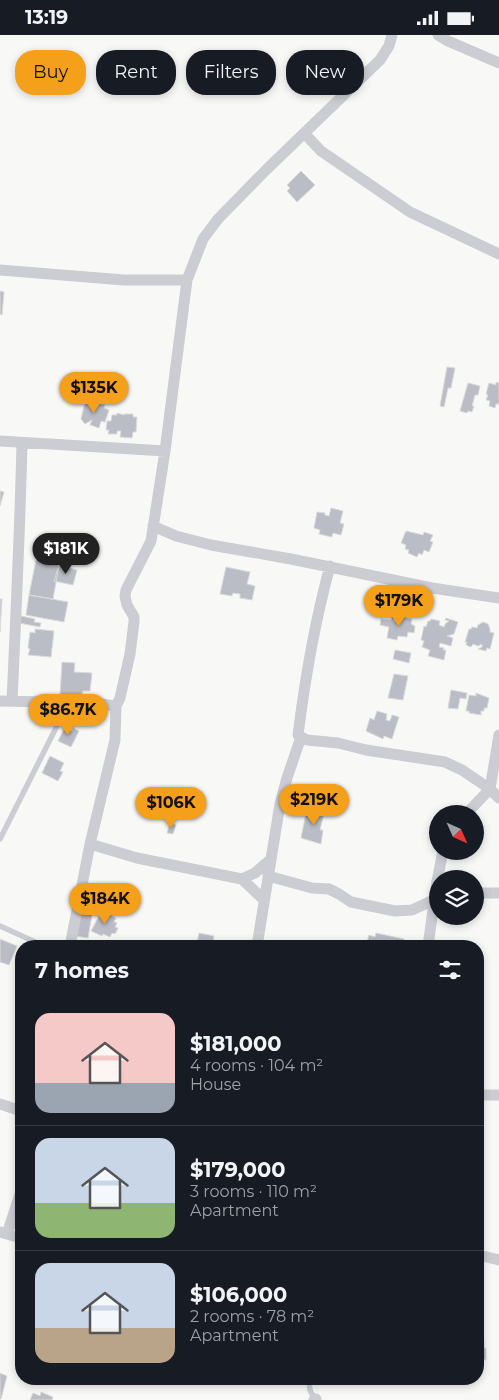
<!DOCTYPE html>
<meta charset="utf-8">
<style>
:root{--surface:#171b24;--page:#20242c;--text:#f1f3f6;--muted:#9ea1a6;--line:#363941;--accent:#f5a01b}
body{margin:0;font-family:Montserrat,sans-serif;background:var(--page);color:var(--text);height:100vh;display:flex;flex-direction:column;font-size:19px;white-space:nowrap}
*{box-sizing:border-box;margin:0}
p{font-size:16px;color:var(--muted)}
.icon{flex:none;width:28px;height:28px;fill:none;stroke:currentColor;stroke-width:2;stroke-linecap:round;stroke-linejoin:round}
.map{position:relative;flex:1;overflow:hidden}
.side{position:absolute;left:15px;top:905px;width:469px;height:445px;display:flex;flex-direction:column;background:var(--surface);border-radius:20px;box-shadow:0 2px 8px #0003}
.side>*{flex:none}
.guide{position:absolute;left:15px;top:15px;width:470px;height:45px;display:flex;gap:10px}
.needle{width:32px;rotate:135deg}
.tools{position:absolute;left:429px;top:770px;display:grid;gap:10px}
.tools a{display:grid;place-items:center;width:55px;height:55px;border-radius:50%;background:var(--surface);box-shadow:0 2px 8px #0003;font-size:25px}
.price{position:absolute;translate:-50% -42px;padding:0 11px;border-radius:18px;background:var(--accent);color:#111;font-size:16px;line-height:32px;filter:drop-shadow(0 1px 2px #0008)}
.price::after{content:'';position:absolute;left:50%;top:30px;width:15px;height:11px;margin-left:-8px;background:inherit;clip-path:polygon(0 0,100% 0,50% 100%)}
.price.on{background:#222;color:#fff}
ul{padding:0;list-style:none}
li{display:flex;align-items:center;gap:15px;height:125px;padding:0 20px}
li+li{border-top:1px solid var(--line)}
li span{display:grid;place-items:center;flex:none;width:140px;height:100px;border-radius:15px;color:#555}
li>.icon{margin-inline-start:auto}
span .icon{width:60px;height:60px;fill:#fffc;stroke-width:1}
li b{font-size:21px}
h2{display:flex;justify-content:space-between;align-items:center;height:60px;padding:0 20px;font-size:21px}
.pill{padding:0 18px;border-radius:20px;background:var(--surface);box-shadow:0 2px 8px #0003;font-size:18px;line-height:45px}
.pill.on{background:var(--accent);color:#111}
.status{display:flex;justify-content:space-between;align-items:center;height:35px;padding:0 25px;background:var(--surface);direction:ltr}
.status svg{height:14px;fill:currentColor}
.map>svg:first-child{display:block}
.building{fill:#babcc6;stroke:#dadbd9}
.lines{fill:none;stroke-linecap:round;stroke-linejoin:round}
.service{stroke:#cccdd2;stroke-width:5.5}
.minor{stroke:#cccdd2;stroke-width:11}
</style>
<div class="status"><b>13:19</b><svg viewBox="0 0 49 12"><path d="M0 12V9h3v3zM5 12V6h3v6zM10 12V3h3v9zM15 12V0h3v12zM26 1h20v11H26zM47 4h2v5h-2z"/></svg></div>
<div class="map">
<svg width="499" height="1365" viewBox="0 0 499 1365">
<rect width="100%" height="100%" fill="#f8f9f7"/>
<path class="building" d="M301 136 315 150 297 167 287 156 290 153 287 150Z
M0 256 4 257 2 280 0 279Z
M447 332 455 333 451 353H448L444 372 440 371Z
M496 347 499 348V369H496L495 373 489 371 490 366 486 365 488 360 486 359 489 348 496 350Z
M88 348 104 349 103 356 88 355Z
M468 348 480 351 478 360H475L472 371H474L472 377 468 376 467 378 460 376Z
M92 366 105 370 104 373 109 375 105 387 101 386 99 393 90 390 92 385 85 389 81 384 85 367 91 369Z
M117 378 124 380V379H133V382H137L136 397H133L132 403 120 402 121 396H117V399H108L109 395H106L107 386H111L112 380H117Z
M0 456 4 457 0 471Z
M331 473 343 476 340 488 344 489 341 500 333 498 332 502 319 499 320 495 314 493 317 477 325 478V480L329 481Z
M406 496 423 500 424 497 433 500 430 506 433 507 429 517 424 515 422 520 419 518 417 522 408 518 409 515 405 514 406 510 401 508Z
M36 525 59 530 53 564 29 560Z
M59 530 77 535 73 550 54 546Z
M226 532 250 537 247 549 255 551 252 565 240 563V559L233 558 232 561 220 559Z
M29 560 68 567 64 587 26 580Z
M0 564H2L0 597Z
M400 576 406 577 405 583 412 584 411 589 415 591 414 598 408 597 407 602 398 601 397 605 387 603 389 592 380 590 381 584 391 585 392 582H394V586L399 587Z
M21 581 35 584 34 587 41 588 40 592 19 588Z
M446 583 458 587 454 599 447 601 453 603 451 611 440 608 439 612 444 613 443 615H446L444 625 428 621 430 615 422 612 424 606 421 605 424 591 426 592 428 586H430L431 584 440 586 439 590 444 592 445 589 449 586 445 585Z
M483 587 488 589 490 594V597L494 598 490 614 487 613 486 616 478 614 482 612V609L478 611 473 609 471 612 466 610 467 607H465L469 594H471L472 592 477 593 478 590Z
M35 594 54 596 51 622 28 620 30 614 28 613 30 597 35 598Z
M395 615 411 618 409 628 393 624Z
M62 627 75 628 74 637 92 638 90 656H83L81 662 60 660Z
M394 639 408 641 403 665 388 663Z
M451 655 467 658 466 664 460 663 458 674 448 673Z
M476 658 489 663 487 673H484V676H481V680L469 678V676H466L469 660 476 661Z
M377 676 387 679 386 685 390 686 392 680 399 682 392 704 384 701 383 704 366 696 370 683 374 685Z
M66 690 71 692 70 695 72 696 73 693 79 696 71 712 58 706Z
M50 721 64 728 60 736 63 737 58 746 42 738Z
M315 773 325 774 320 795H323L321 809 301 803 306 778 314 780Z
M170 788 176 790 173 799 167 798Z
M82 865 94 868 88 903 75 901Z
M104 877 116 883 114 887 117 888 115 892 118 893 115 899 112 898 110 902 103 899 102 901 91 896 99 881 102 882Z
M199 898 214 901 213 907 222 909V911H194L195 907 197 908Z
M376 898 404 904V907L412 909V911H366L369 900 375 902Z
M0 904 17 911 9 930 0 927Z
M478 919H479V938H478Z
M478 1304 484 1305V1313H486V1325L478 1324Z
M0 1338 7 1341 1 1364H0Z
M41 1357 53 1362 52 1365H30L33 1358 40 1361Z"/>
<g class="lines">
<path class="service" d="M0 804 68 669
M0 891 44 911
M310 1344C309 1353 309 1357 316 1364"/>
<path class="minor" d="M438 0 448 6 499 28
M304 98 321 116 410 177 499 219
M0 235 124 245H187
M0 406 165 416
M153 491 176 501 211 510 291 524 432 553 499 563
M0 666 92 668 116 671
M12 666C16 580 20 494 22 408
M301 702 307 705 338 708 366 715 445 727 462 735 490 754 499 763
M466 779 490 754 499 700
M90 809 137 823 242 844 263 864
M268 841 312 853 329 854 339 859 351 867 395 876 412 875 438 863
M242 844 255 838 270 825
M475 858H499
M70 911 90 809 115 705 116 671 120 663 130 619 134 587V582L127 570 125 561 126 555 151 506 165 416 187 245 203 204 218 184 267 134 380 25 389 11 392 0
M257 911 280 769 287 743 301 702 298 700C305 644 315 586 330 531
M428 911 437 846 443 816
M478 1060H499
M0 1069 21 1076
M0 1197 21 1203
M7 1199 21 1156
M478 1220 499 1225
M314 1365 316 1364"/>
</g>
</svg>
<div class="tools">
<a><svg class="needle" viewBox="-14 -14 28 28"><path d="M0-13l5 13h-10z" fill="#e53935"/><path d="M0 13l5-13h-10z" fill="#9ea1a6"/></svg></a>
<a><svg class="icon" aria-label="layers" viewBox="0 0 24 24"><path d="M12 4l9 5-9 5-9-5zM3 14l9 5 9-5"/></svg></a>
</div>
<b class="price" style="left:94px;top:379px">$135K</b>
<b class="price on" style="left:66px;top:540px">$181K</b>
<b class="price" style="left:399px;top:592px">$179K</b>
<b class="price" style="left:68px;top:701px">$86.7K</b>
<b class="price" style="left:314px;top:791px">$219K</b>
<b class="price" style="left:171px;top:794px">$106K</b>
<b class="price" style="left:105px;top:890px">$184K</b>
<div class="guide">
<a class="pill on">Buy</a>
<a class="pill">Rent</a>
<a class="pill">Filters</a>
<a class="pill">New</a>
</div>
<section class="side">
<h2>7 homes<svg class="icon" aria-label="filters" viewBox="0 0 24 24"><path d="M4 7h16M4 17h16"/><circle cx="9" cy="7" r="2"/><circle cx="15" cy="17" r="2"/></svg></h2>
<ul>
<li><span style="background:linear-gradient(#f6c9c9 70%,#9aa5b1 0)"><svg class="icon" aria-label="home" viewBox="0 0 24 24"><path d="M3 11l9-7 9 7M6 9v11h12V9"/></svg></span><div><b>$181,000</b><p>4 rooms · 104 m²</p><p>House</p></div></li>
<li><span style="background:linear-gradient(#c9d6e8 65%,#8fb573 0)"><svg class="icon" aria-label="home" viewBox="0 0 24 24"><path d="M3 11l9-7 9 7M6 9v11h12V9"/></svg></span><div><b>$179,000</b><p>3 rooms · 110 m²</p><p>Apartment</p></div></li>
<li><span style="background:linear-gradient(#c9d6e8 65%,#b9a48a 0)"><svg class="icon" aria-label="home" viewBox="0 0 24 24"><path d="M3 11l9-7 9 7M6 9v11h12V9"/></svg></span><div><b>$106,000</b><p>2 rooms · 78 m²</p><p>Apartment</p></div></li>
</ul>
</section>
</div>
